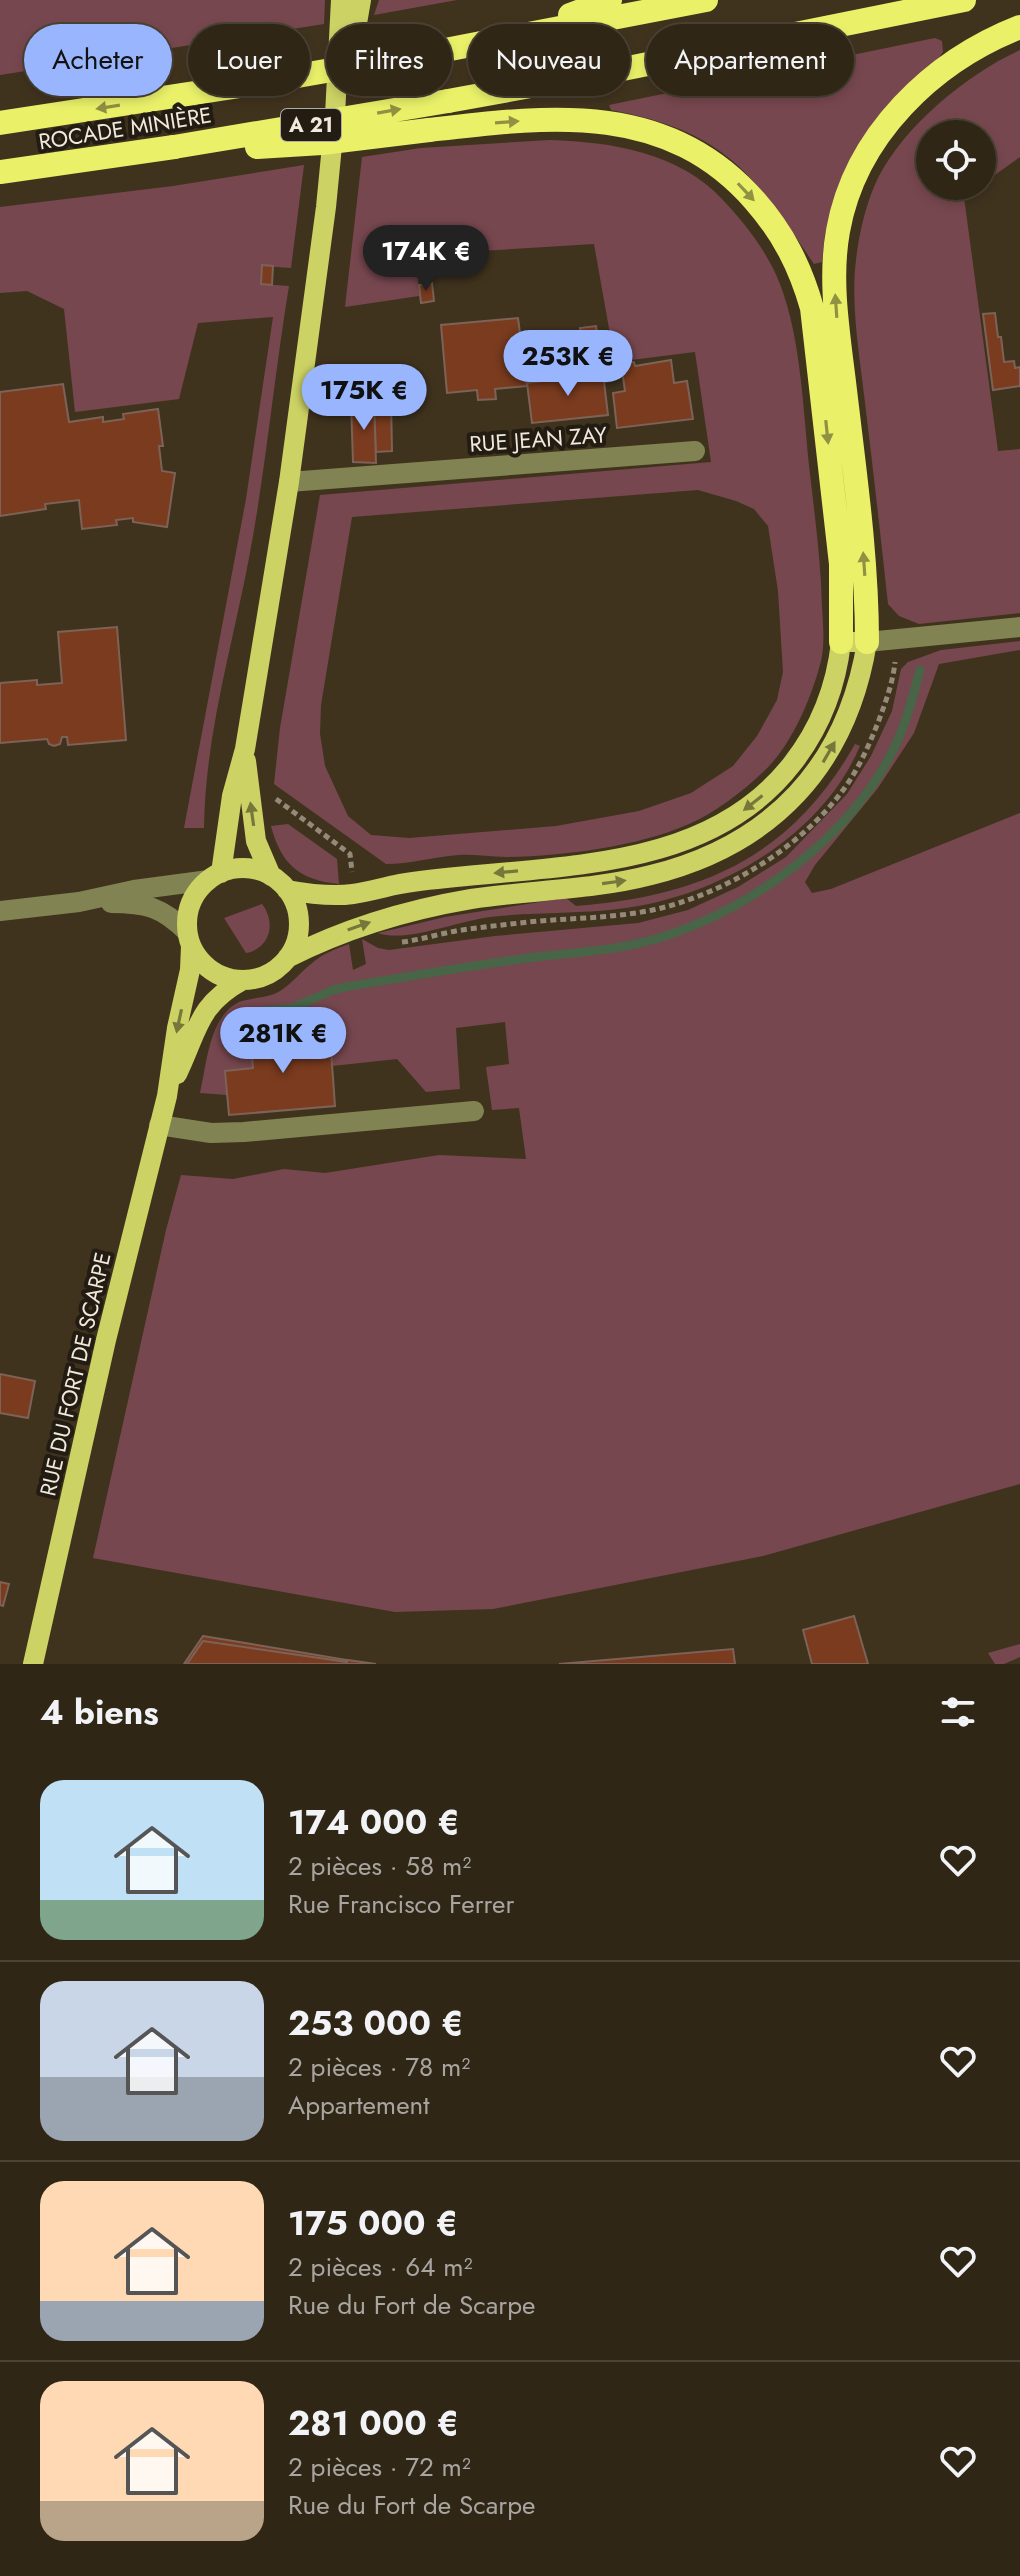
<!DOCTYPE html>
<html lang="fr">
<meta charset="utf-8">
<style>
:root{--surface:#302616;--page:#3c3223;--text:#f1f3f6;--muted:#a8a5a1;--line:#4b4335;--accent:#99b5fd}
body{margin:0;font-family:Jost,sans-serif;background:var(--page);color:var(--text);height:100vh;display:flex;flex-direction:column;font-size:30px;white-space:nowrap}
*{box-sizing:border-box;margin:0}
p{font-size:26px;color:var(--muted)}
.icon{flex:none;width:44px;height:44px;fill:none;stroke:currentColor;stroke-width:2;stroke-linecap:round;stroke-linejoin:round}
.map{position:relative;height:1664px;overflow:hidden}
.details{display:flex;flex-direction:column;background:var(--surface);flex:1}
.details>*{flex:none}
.top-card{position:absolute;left:24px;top:24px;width:972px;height:72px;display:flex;gap:16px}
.tools{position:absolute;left:916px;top:120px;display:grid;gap:16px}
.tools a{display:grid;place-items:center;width:80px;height:80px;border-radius:50%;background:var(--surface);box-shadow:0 4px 12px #0003,0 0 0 2px var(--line);font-size:40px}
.price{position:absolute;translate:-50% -68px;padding:0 18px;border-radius:28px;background:var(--accent);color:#111;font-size:26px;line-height:52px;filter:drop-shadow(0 2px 4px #0008)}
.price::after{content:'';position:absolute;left:50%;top:48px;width:24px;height:18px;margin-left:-12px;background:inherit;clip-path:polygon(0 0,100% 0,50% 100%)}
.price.active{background:#222;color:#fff}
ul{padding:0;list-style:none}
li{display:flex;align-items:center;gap:24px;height:200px;padding:0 40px}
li+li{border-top:2px solid var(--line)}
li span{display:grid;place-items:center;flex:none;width:224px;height:160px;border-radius:24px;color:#555}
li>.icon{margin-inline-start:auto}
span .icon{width:96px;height:96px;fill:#fffc;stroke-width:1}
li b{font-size:34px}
h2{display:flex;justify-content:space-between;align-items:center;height:96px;padding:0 40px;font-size:34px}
.tag{padding:0 28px;border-radius:36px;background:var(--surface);box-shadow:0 4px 12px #0003,0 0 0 2px var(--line);font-size:28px;line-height:72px}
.tag.active{background:var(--accent);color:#111}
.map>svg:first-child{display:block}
.green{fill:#77474f;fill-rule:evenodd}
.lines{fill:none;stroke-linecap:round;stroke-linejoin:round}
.stream{stroke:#486547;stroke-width:9}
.building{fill:#7a3b1e;stroke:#7c6257;stroke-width:2}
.path{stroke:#958a79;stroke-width:5;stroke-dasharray:6 4;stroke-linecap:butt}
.minor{stroke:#818452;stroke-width:20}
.major{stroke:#ccd264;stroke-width:20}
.highway{stroke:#eaf169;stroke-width:24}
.highway-bridge{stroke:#eaf169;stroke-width:24}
.oneway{fill:#909142}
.oneway2{fill:#77773c}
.labels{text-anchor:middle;stroke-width:8;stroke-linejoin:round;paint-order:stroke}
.shield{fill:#221c13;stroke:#b3aca0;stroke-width:2}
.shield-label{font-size:20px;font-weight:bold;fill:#f1e9dc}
.street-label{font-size:22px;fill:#f1e9dc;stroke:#221c13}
</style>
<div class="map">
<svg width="1020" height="1664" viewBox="0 0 1020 1664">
<rect width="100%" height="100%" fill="#40331e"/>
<path class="green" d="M0 0H325L324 24 0 75Z
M379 0H457L374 15Z
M935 38 942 41 943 52 833 206 825 234 822 262 814 264C752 172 726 132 611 110L609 105Z
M1020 50V157L982 184V134H930V186H980L964 197 998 451 1020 449V613L919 624 899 616 888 604C881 540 874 476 866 411 861 364 850 307 856 260 859 233 866 203 878 178 904 126 967 74 1020 50Z
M550 140C611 142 678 152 722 199 745 223 768 253 780 284 802 342 803 413 810 474 815 518 821 562 822 607 823 624 825 644 821 661 812 697 791 747 763 772 742 792 716 812 689 824 637 847 563 856 506 857 490 857 473 854 458 855 434 857 409 864 386 864L274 784 280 728 320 495 711 462 695 352 615 362 594 244 417 255 419 296 345 307 362 157 421 148ZM698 490 736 501 754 509 768 526 778 591 783 672 777 700 757 736 733 766 691 793 639 811 556 826 409 838 371 835 348 816 325 766 320 734 321 705 352 517Z
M304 165 291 268 262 266 261 284 289 286C274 377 266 468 249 558 232 648 205 736 204 828H184L246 499 273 317 198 323 179 399 75 412 64 309 27 291 0 293V207L173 186Z
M1020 641V650L939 664 914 733 878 788 815 865 805 882 812 893 831 889 1020 813V1484L763 1556 493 1609 395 1612 93 1558 166 1230 181 1175 233 1179 284 1169 325 1173 439 1155 526 1159 519 1108 492 1110 486 1067 509 1064 505 1022 456 1028 460 1089 426 1092 397 1059 332 1066 329 1036 295 1039 294 1028 250 1034 253 1068 225 1071 227 1095 200 1093C207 1064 209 1013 242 1001 256 997 271 998 283 989 293 982 301 972 311 964 322 954 335 949 349 944L353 970 366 964 362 939 378 948 389 950 495 936 638 923 688 910 738 887 786 857 847 794 871 756 892 711 901 669 908 662 941 650Z
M855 744 860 746C821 838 715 898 618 909 576 914 533 912 490 917 458 921 406 943 378 933L445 917 566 898 576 906C702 896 791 857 855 744Z
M288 824 337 859 339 884C299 880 281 864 271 826Z
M262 904C276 922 271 948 246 953L224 918Z
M1020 1644V1657L1004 1664H995L988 1653Z"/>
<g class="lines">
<path class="stream" d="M236 1014 292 1008 333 990 350 986C412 976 474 965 536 957 580 952 625 950 668 935 755 906 847 838 890 756 905 729 912 699 920 670"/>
</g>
<path class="building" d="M262 265 273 266 272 285 261 284Z
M432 283 434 301 421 303 419 285Z
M995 313 998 337H1001L1004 362 1014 361 1015 368 1020 367V386L993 390 983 314Z
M518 318 527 386 495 389 496 399 478 400 477 390 447 393 441 325Z
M596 326 600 353 584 355 580 328Z
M612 351 614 364 602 366 600 353Z
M601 359 603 373 558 379 556 365Z
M671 360 674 383 687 381 693 419 617 428 613 393 625 391 621 363 634 362 635 366Z
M617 364V369H612L614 380 604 382 602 366Z
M603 373 608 415 532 423 527 383Z
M63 384 69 422 103 417V422L124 419 123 414 158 409 163 446H159L162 471 175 473 167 527 133 522V518L116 520 117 525 82 529 79 500 45 504 46 509 0 516V392Z
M374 386V400L351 402V388Z
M374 400H391L392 451 376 452Z
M374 400 376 463 353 462 351 402Z
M117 627 126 740 68 745 67 737H62L60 744 54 746 49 744 47 739 0 743V683L37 680V685L62 683 58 632Z
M294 1028 295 1039 330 1036 335 1106 229 1115 225 1071 253 1068 250 1034Z
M0 1374 35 1381 28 1418 0 1413Z
M0 1582 9 1584 3 1606 0 1605Z
M854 1616 868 1664H812L803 1630Z
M203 1636 347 1660V1662L203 1641 187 1664H184Z
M203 1641 347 1662V1660L376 1664H187Z
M733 1649 735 1664H559Z"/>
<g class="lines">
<path class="path" d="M276 799 350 854 352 872
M402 942C420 940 438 934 456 931 480 927 504 925 528 922 579 917 630 919 679 903 742 883 808 840 846 786 860 766 870 743 879 720 886 701 893 682 895 662"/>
<path class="minor" d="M289 482 695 451
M867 642 1020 627
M111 903C146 903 162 907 187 932
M0 911 79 902 134 890 209 880
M159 1125 211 1133 244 1132 474 1111"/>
<path class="major" d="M347 81 361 0
M246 761 256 841 271 876
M187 924a56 56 0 1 1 112 0a56 56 0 1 1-112 0Z
M221 873 232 796 245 749 289 482 326 207 335 115 341 0
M287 890C309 894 331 897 353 894 367 892 381 888 395 885 415 881 435 879 456 877 573 865 713 866 792 764 821 727 836 688 841 642H867C847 766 772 845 651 875 593 890 531 890 471 899 406 910 346 928 287 958
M177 1074C198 1031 197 1005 243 980
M33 1664 106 1340 167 1096 177 1028 190 970 191 946"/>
<path class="highway" d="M570 15 610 0
M440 51 706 0
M448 101 613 71 964 0
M0 123 240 86
M429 130C549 116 667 100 755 201 783 233 800 266 812 308L841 564V642
M0 172 174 147
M867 642C867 555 854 468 844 382 838 332 829 280 838 231 855 135 933 61 1020 27"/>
<path class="highway-bridge" d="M240 86 440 51
M174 147 448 101
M257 147 322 143 429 130"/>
</g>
<defs><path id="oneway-solid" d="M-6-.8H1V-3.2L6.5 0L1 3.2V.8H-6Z" transform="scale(2)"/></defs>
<g class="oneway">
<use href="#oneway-solid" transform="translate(108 107) rotate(171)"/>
<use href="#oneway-solid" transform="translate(389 111) rotate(-10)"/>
<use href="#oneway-solid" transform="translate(507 122) rotate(-4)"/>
<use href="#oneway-solid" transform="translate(746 192) rotate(47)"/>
<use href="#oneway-solid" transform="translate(836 306) rotate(-94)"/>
<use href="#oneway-solid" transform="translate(827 432) rotate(84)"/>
<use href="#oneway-solid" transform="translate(864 564) rotate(-94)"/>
</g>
<g class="oneway2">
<use href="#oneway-solid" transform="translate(829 752) rotate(-60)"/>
<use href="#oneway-solid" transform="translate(753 803) rotate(142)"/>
<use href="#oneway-solid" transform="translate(252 814) rotate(-98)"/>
<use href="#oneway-solid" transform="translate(506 872) rotate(175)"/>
<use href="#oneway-solid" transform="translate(614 882) rotate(-8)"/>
<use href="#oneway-solid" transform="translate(359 926) rotate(-19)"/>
<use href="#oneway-solid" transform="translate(179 1021) rotate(102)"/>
</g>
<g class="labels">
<rect class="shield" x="281" y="109" width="60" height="32" rx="6"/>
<g class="shield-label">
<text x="311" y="132">A 21</text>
</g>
<g class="street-label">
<text transform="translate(125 128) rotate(-9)" y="8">ROCADE MINIÈRE</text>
<text transform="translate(538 439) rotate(-4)" y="8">RUE JEAN ZAY</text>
<text transform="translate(75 1374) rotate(-77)" y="8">RUE DU FORT DE SCARPE</text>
</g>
</g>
</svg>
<div class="tools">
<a><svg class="icon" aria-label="locate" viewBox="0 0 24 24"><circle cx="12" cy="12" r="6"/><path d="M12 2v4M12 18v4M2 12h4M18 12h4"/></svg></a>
</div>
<b class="price active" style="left:426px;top:293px">174K €</b>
<b class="price" style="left:568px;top:398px">253K €</b>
<b class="price" style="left:364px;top:432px">175K €</b>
<b class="price" style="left:283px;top:1075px">281K €</b>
<div class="top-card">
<a class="tag active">Acheter</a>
<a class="tag">Louer</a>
<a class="tag">Filtres</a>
<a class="tag">Nouveau</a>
<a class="tag">Appartement</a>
</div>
</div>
<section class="details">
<h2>4 biens<svg class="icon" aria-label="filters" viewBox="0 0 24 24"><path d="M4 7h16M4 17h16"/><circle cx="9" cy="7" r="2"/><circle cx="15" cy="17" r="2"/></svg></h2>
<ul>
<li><span style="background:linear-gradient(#bfe0f5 75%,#7fa58c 0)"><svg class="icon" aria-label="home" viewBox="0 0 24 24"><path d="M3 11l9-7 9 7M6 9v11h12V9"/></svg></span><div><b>174 000 €</b><p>2 pièces · 58 m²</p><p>Rue Francisco Ferrer</p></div><svg class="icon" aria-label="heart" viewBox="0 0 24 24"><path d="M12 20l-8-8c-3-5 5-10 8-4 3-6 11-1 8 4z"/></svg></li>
<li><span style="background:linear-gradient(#c9d6e8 60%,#9aa5b1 0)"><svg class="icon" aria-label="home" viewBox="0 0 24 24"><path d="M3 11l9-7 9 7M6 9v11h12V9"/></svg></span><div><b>253 000 €</b><p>2 pièces · 78 m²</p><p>Appartement</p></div><svg class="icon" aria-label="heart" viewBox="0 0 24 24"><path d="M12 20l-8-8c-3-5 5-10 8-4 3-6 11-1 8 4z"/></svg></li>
<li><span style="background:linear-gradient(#ffd9b3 75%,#9aa5b1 0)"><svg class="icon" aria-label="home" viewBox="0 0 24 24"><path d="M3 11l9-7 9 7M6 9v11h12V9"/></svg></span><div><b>175 000 €</b><p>2 pièces · 64 m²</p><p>Rue du Fort de Scarpe</p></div><svg class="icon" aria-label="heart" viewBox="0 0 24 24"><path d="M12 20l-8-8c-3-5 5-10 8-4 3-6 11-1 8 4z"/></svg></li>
<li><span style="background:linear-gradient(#ffd9b3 75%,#b9a48a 0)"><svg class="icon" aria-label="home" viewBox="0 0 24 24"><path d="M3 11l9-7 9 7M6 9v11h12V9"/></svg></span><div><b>281 000 €</b><p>2 pièces · 72 m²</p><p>Rue du Fort de Scarpe</p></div><svg class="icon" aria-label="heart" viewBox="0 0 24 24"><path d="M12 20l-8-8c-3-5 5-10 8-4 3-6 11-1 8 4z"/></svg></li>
</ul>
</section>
